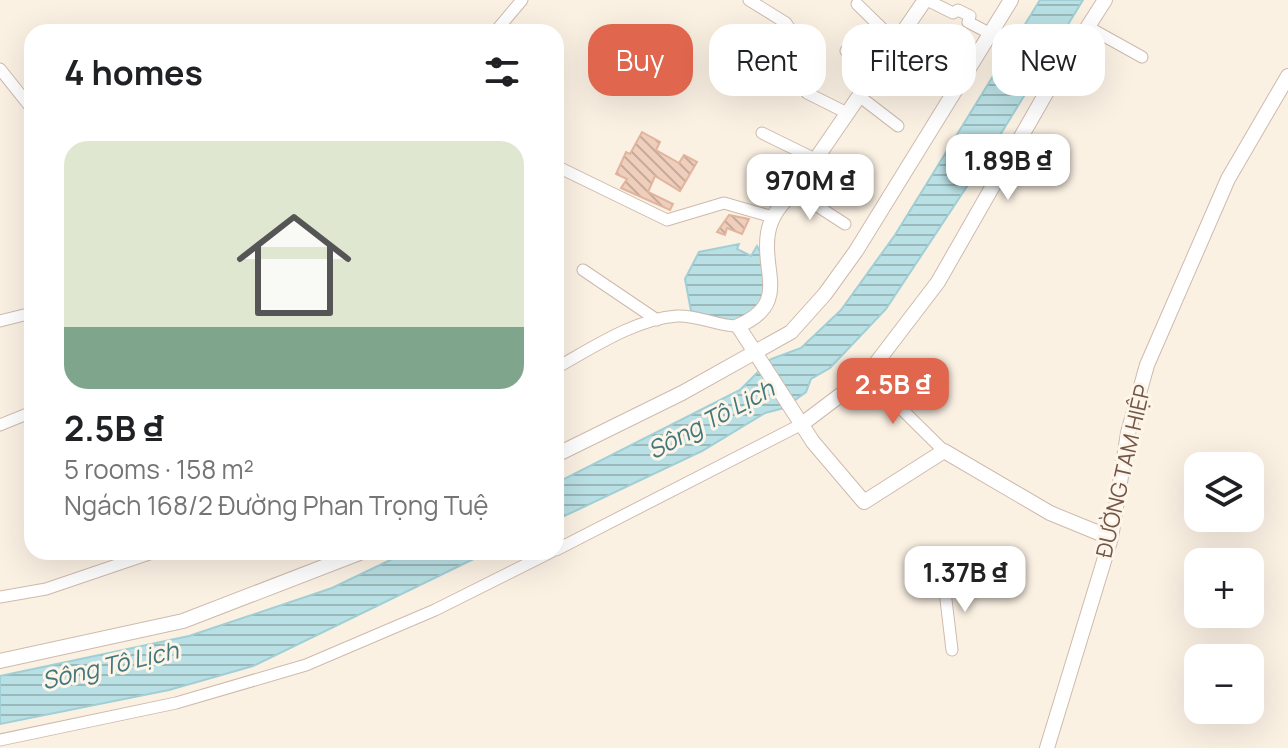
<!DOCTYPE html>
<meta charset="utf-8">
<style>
:root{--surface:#fff;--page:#f2f2f2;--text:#202124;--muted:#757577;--line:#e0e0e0;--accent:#e0664d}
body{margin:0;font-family:Manrope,sans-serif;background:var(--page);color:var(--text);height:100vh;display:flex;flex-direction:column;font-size:30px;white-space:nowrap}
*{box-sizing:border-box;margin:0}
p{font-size:26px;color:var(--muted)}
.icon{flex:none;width:44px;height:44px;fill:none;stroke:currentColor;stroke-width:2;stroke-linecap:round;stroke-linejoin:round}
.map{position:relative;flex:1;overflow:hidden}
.side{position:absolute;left:24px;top:24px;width:540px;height:536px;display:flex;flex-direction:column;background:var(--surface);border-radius:24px;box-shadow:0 8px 32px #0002}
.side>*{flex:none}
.guide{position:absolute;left:588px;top:24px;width:580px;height:72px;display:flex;gap:16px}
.tools{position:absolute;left:1184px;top:452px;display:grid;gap:16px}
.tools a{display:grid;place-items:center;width:80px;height:80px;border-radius:16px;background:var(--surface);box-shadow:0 8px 32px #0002;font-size:40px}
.price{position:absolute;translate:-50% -68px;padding:0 18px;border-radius:16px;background:#fff;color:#222;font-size:26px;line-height:52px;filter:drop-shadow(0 2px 4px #0008)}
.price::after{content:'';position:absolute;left:50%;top:48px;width:24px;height:18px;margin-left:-12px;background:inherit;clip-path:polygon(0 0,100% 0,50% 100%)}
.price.selected{background:var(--accent);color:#fff}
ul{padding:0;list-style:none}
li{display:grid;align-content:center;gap:16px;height:424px;padding:0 40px}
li+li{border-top:2px solid var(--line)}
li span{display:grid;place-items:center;height:248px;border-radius:24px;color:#555}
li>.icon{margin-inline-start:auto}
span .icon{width:144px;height:144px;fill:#fffc;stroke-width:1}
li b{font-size:34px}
h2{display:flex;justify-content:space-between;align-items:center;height:96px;padding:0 40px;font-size:34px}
.pill{padding:0 28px;border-radius:24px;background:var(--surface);box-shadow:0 8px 32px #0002;font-size:28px;line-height:72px}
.pill.selected{background:var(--accent);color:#fff}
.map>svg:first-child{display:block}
.water{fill:url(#water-rules);stroke:#a0cfd5;stroke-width:2}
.building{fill:url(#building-back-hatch);stroke:#e1b49d;stroke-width:2}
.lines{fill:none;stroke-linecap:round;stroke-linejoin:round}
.minor-casing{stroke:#cebaad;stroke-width:13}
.tertiary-casing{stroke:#cebaad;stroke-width:16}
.minor{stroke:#fff;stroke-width:11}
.tertiary{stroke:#fff;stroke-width:14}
.labels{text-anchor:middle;stroke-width:6;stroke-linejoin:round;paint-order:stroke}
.street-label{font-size:22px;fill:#72564a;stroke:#fef5e9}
.water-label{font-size:24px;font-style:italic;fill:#42777e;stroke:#fef5e9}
</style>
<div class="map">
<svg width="1288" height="748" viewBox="0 0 1288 748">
<defs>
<pattern id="water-rules" width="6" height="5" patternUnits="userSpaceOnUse" patternTransform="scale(2)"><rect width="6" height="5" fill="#b9e0e4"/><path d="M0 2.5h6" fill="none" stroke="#9bb8bb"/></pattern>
<pattern id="building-back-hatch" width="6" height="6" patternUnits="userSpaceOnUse" patternTransform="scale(2)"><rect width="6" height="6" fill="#efcebc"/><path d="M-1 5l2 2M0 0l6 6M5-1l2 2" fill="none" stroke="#c6aa9b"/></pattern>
</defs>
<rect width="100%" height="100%" fill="#fbf1e3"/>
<path class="water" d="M1040 0H1083L989 153 886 309 830 368 811 379 806 392 784 408 765 413 702 451 556 520V483L740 390 771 359 801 348 841 310 895 235Z
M739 244 737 249 751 256 757 246 764 260 765 303 736 322 691 311 685 279 699 252Z
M407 552H488L253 666 169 690 0 724V676L189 636 332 588Z"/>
<path class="building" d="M642 132 660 142 656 150 679 163 684 155 697 162 680 191 655 176 648 192 673 204 670 210 621 188 627 179 616 174 626 152 630 154Z
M729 215 749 219 742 234 727 228 725 235 717 232Z"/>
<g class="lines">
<g class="minor-casing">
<path id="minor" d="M749 0 786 23 790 29 786 43 807 54 796 77 807 93 847 113
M927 0 953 13 958 10 970 16 968 22 989 33
M857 4 898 44
M1088 27 1142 57
M495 32 522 0
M900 40 910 47 908 57 944 75
M846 51 878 67
M0 69 32 109
M859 96 898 126
M762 133 815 159
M556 166 667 220 724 203 773 217
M794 191 845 224
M583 270 657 320
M0 321 32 313
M556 368C592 348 635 319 677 316 698 315 717 326 738 326
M867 375 944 451
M0 425 32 412
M556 550 802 424
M944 583 952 650
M0 597 46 589 155 552
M0 740 176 703 306 665 435 610 551 552"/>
</g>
<g class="tertiary-casing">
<path id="tertiary" d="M925 0 794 191C782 203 771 215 768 233 761 272 791 303 738 326L813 442 864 502 944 451 1050 513 1111 538
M802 424 867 375 938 282 1053 81 1105 0
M556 455 682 393 791 332 825 294 856 251 1011 0
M0 661 183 621 362 552
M1047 748 1111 538 1128 433 1147 365 1228 179 1288 76"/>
</g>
<use href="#minor" class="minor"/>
<use href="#tertiary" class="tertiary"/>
</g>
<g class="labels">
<g class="street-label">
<text transform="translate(1123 471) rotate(-77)" y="8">ĐƯỜNG TAM HIỆP</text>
</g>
<g class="water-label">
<text transform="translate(711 420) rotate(-28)" y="8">Sông Tô Lịch</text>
<text transform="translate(110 666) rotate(-13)" y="8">Sông Tô Lịch</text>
</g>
</g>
</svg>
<div class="tools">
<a><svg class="icon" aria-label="layers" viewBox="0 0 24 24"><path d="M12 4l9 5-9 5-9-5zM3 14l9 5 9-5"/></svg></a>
<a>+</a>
<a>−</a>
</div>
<b class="price" style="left:1008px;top:202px">1.89B ₫</b>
<b class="price" style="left:810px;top:222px">970M ₫</b>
<b class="price selected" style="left:893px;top:426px">2.5B ₫</b>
<b class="price" style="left:965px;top:614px">1.37B ₫</b>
<div class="guide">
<a class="pill selected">Buy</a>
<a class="pill">Rent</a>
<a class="pill">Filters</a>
<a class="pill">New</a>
</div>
<section class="side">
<h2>4 homes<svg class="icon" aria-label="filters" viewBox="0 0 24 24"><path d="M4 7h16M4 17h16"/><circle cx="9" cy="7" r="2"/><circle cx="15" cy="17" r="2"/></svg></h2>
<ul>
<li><span style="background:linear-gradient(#dfe7d0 75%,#7fa58c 0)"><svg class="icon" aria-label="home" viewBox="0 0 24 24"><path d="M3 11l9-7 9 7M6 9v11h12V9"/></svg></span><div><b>2.5B ₫</b><p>5 rooms · 158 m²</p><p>Ngách 168/2 Đường Phan Trọng Tuệ</p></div></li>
</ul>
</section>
</div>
